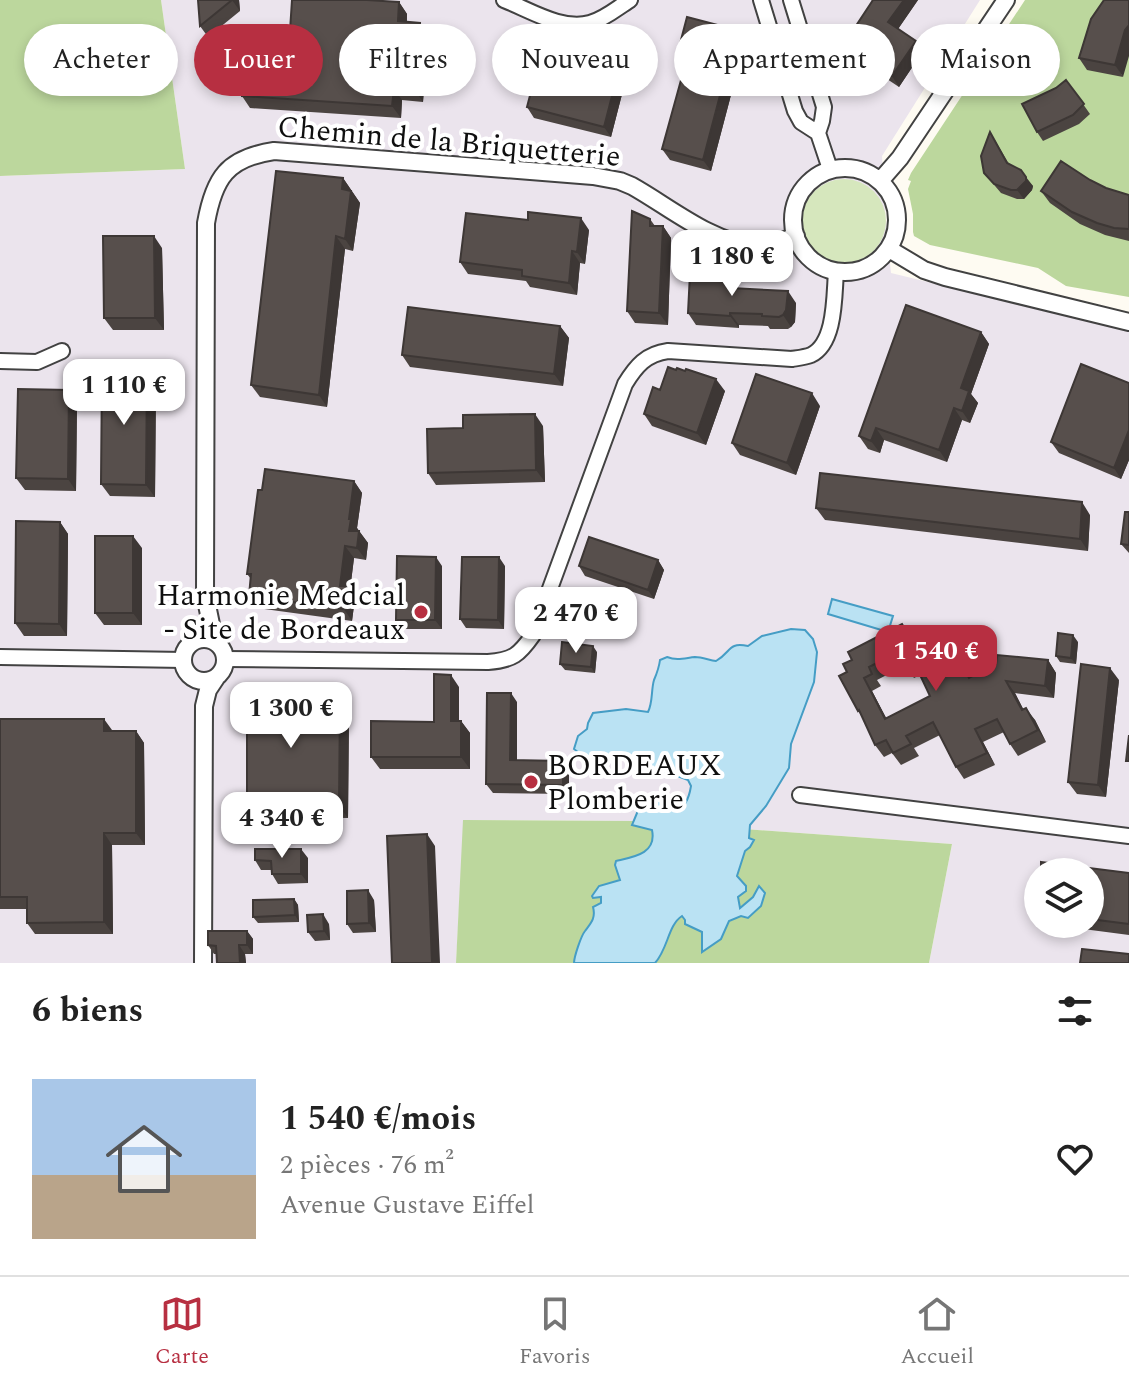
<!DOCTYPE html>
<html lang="fr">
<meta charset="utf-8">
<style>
:root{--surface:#fff;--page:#f6f6f6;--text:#222;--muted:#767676;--line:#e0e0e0;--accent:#b72f41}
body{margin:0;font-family:Spectral,serif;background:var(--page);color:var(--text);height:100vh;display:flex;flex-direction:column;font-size:30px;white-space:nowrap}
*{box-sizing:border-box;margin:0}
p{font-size:26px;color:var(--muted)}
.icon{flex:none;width:44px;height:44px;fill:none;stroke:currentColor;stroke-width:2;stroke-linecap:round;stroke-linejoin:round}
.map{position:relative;height:963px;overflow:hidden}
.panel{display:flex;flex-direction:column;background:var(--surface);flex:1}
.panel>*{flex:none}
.hud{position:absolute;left:24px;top:24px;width:1082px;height:72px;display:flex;gap:16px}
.controls{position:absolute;left:1024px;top:858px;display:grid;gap:16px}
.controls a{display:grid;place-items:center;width:80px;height:80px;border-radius:50%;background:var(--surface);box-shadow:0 4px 12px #0003;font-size:40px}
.price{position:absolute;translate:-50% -68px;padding:0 18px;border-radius:16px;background:#fff;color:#222;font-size:26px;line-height:52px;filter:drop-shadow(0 2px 4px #0008)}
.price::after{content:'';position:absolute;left:50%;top:48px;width:24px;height:18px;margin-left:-12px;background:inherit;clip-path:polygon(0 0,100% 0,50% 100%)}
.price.active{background:var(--accent);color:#fff}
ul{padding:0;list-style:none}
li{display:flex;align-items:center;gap:24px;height:200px;padding:0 32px}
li+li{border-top:2px solid var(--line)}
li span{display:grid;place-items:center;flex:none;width:224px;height:160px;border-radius:0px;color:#555}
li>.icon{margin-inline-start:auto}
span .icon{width:96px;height:96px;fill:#fffc;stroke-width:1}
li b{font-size:34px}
h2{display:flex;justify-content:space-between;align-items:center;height:96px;padding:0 32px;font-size:34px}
.pill{padding:0 28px;border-radius:36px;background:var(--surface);box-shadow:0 4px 12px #0003;font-size:28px;line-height:72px}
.pill.active{background:var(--accent);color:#fff}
.dock{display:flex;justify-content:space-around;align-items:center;height:112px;border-top:2px solid var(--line);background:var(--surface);font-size:22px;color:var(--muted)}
.dock a{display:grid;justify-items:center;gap:4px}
.dock .active{color:var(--accent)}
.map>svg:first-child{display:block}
.industrial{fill:#ebe4ed;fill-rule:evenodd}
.green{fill:#d6e7bd}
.forest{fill:#bcd79d}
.water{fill:#bae2f3;stroke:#459dc5;stroke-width:2}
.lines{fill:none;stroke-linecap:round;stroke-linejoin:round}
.minor-casing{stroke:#424242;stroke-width:18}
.tertiary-casing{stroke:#424242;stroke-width:20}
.minor{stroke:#fff;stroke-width:14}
.tertiary{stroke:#fff;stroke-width:16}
.wall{fill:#4b4441;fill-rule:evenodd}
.shaded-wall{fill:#3d3735}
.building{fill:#574f4c;stroke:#3d3735;stroke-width:2;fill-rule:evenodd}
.poi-dot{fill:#b72f41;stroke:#fff;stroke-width:3}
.labels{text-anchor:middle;stroke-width:8;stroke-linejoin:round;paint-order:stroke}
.street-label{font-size:30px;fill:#0f0f0f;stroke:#fff}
.poi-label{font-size:30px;fill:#0f0f0f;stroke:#fff;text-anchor:end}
</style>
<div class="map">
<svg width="1129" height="963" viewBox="0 0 1129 963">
<rect width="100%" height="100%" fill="#fefbf2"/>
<path class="industrial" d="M161 0H980L882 156 886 225 891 273 1129 331V963H929L952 844 634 821 464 820 456 963H0V176L185 169ZM1038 872H1090V924H1038Z"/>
<path class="green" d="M802 221a42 42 0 1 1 84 0a42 42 0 1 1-84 0Z"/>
<path class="forest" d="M0 0H161L185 169 0 176Z
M1025 0H1129V297L1066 286 1038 268 930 245 914 236 913 232V214L908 189 911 181 908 180 911 173Z
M463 820 634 821 952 844 929 963H456Z"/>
<path class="water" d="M832 599 893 616 888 632 828 614Z
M791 629 805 630 813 639 817 652 814 682 791 744 789 768 766 806 750 825 749 838 754 840 750 847 745 851 737 876 746 886V891L738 897 740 908 753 897 759 886 765 893 761 906 748 918 741 916 729 921 721 939 702 952V932L685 924V920L682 916C668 925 668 949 655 963H574C574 957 581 936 585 931 591 923 596 918 593 907L601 903V897L593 898 592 896 599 886 620 880 615 865 616 861C633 857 657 854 652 830L632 825 637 813 636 796C649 791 656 801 668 801L671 809C685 811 689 798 691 786L688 780 680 777 633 764 622 754 584 757 574 749 578 736 587 729 588 723 593 713 626 709 648 712C653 702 651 690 654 680 657 673 659 668 660 660L667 657C677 661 685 658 695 657 702 657 709 660 716 661 732 652 727 642 748 646L762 636Z"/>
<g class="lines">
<g class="minor-casing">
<path id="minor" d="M504 0C530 10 562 31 590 23 605 19 617 8 630 0
M761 0 795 111 801 122 818 133 830 169
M791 0 824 107 822 121 818 133
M0 361 37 362 62 351
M0 657 184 660
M225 659 488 662C513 660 519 655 533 635L625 384C636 366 646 354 668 351L792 359C798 358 806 357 811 355 836 343 834 295 836 272
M800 795 1129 836"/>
</g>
<g class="tertiary-casing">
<path id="tertiary" d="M793 220a52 52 0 1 1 104 0a52 52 0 1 1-104 0Z
M880 181 900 158 1006 0
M889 249 924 270 945 277 1129 322
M183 660a21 21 0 1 1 42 0a21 21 0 1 1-42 0Z
M220 646 213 634 205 595 206 223C214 178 227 158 274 151L593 176 620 181 632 186C668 206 712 243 754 246 768 247 783 241 796 236
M203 963 204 706 208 690 216 678"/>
</g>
<use href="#minor" class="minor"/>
<use href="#tertiary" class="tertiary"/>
</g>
<path class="wall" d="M198 0H239L240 11 208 37 200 26Z
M871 0H918L898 29 923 51 899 87 851 55 844 44 873 1Z
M399 2 407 14V22L420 23 428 35 423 102 402 100 401 118 250 108 242 96 289 46Z
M1091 19 1123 77 1087 70 1079 58Z
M737 39 725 87 731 95 711 171 670 160 662 149 684 70 676 59Z
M595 59 626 61 628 71 611 137 534 118 527 107Z
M1066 80 1090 114 1079 124 1043 141 1037 132 1056 88Z
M990 132 1009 164 1033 186 1032 190 1024 199H1017L1001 193 984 173Z
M343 178 360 203 353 251 345 249 327 407 260 397 251 385Z
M1090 180 1106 188 1129 195V241L1105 235 1080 224 1050 203 1041 191Z
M650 219 655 226H663L671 238 668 325 635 323 627 311Z
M589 230 585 264 580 263 577 295 530 287 526 281 468 274 460 262Z
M162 248 164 330H113L104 318Z
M711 274 714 279H731L738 289 796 303 795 322 791 327 788 329H770L768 326 739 325V328L696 325 688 313Z
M560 326 569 338 563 386 410 367 402 355Z
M981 332 989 344 971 394 978 403 970 423 962 420 947 462 884 440 880 453 868 449 859 436Z
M676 370 685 371 725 391 706 445 652 426 644 414 660 390Z
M156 382 155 497 110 496 101 484Z
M1129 383V460L1121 479 1059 453 1051 442Z
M77 402 76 491 25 490 16 478Z
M820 406 796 475 740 455 732 443Z
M543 426 545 482 436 485 428 473 463 428Z
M354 481 362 493 357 528 368 543 366 560 354 558 350 590 355 598 352 621 257 608 249 596 251 579 247 574 262 490Z
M816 508 1090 515 1088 551 825 520Z
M1129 512V553L1121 544Z
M60 522 68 534 67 636H24L15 623Z
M142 548V625H104L95 613Z
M658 560 664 570 654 599 585 576 579 566Z
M442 566V629H403L396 620Z
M505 566 504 629 466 628 460 619Z
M910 636 913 641 939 645 946 657 956 652 964 664 971 677 1048 660 1056 673 1054 698 1015 693 1023 709 1035 720 1046 742 1018 756 1010 744 1004 732 983 742 995 765 964 779 956 767 940 735 914 748 919 756 901 765 892 753 884 757 875 745 863 719 839 676ZM902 667 908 669 914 678 920 675 930 696 886 718 872 691 881 686 877 680Z
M1078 642 1076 664 1060 662 1056 656Z
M597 652 595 673 565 670 560 664Z
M1119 680 1106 797 1077 794 1068 782Z
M459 687V721H461L470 733V769H380L371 757 434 722Z
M276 701 349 713 348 818 256 817 247 805V724H244L236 712Z
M517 702V760L563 761 569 770V794L493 793 486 784Z
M0 719 112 731H136L144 743 145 845H112L113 934H35L27 923V909H0Z
M308 858V883L278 884 272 874 271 870H261L255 860Z
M1090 872 1129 873V935L1045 924H1090Z
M294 899 298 905 299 922 258 923 253 917Z
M374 900 376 932 353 933 347 924Z
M329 924 330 940 315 941 308 932Z
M247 931 253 939V954H245L246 963H217V954H214L208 945Z"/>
<path class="shaded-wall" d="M232 0H239L240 11Z
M904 0H918L896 32 888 22Z
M399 2 407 14 406 33 398 21Z
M420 23 428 35 423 102 415 90Z
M1129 25V56L1123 77 1115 65 1125 30Z
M729 28 737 39 725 87 731 95 711 171 703 160 715 82Z
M916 41 923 51 899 87 892 76Z
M619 50 626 61 628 71 611 137 604 127Z
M394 89 402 100 401 118 392 106Z
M1026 177 1033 186 1032 190 1024 199 1017 190Z
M343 178 360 203 353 251 345 239 342 189Z
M581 218 589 230 585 264 577 252Z
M663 226 671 238 668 325 659 313Z
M154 236 162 248 164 330 155 318Z
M336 236 345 249 327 407 319 395Z
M572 251 580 263 577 295 569 283Z
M731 279 740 291 731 288Z
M788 291 796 303 795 322 791 327 783 315Z
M730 313 739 325V328L730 316Z
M560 326 569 338 563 386 554 374Z
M981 332 989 344 971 394 978 403 970 423 962 411 961 388Z
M147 370 156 382 155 497 146 485Z
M716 379 725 391 706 445 697 433Z
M69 390 77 402 76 491 68 479Z
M812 393 820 406 796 475 787 463Z
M954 408 962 420 947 462 939 450Z
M535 414 543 426 545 482 536 470Z
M876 428 884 440 880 453 871 441Z
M1129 430V460L1121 479 1114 468Z
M354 481 362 493 357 528 359 531H349V519Z
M1082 502 1090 515 1088 551 1080 539Z
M60 522 68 534 67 636 59 624Z
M359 531 368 543 366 560 357 548Z
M133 536 142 548V625L133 613Z
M345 546 354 558 350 590 355 598 352 621 344 609 340 586Z
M436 557 442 566V629L435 620Z
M499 557 505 566 504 629 498 620Z
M658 560 664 570 654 599 648 590Z
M930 633 939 645 952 670 944 658Z
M1073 635 1078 642 1076 664 1071 658Z
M593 646 597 652 595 673 591 667Z
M956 652 964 664 977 690 969 678Z
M1048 660 1056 673 1054 698 1045 686Z
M1110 668 1119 680 1106 797 1098 785Z
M451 675 459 687V733L451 721Z
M864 678 872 691 893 731 885 719Z
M1006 681 1015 693 1030 722 1022 710Z
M268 688 276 700H267Z
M511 693 517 702V770L510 760Z
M340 701 349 713 348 818 339 806Z
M1026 708 1035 720 1046 742 1038 730Z
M104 719 112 730V743L104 731Z
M461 721 470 733V769L461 757Z
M975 729 983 742 995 765 987 753Z
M136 731 144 743 145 845 136 833Z
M563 761 569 770V794L563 785Z
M104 833 112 845 113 934 104 922Z
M427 834 435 846 440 963H432Z
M301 849 308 858V883L301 874Z
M368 890 374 900 376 932 369 923Z
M294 899 298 905 299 922 295 915Z
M323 914 329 924 330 940 324 931Z
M247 931 253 939V954L247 945Z
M239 945 245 954 246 963H240Z"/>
<path class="building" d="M198 0H232L200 26Z
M292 0H367L399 2 398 21 420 23 415 90 394 89 392 106 242 96 247 43 289 46Z
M873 0H904L888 22 916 41 892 76 844 44Z
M1104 0H1129V25L1125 30 1115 65 1079 58 1091 19Z
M687 17 729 28 715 82 723 84 703 160 662 149 686 62 676 59Z
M543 46 595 59 605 47 611 46 619 50 621 61 604 127 527 107Z
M1066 80 1084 104 1073 115 1037 132 1022 104 1056 88Z
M990 132 1007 163 1021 170 1026 177V181L1017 190H1011L994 184 984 173 981 156Z
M1061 161 1090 180 1106 188 1129 195V229L1114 228 1097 223 1072 212 1041 191Z
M276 171 343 178 342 189 351 191 345 239 336 236 319 395 251 385Z
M632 211 650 219V226H663L659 313 627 311Z
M528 212 581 218 577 252 572 251 569 283 522 276V270L460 262 466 213 528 220Z
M103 236H154L155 318H104Z
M690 273 711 274V279H731V288L788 291 786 310 783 315 779 317 762 316V314L730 313V316L688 313Z
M906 305 981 332 961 388 969 391 962 411 954 408 939 450 876 428 871 441 859 436Z
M408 307 560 326 554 374 402 355Z
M1081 364 1129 383V430L1114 468 1051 442Z
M668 367 676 370 677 368 685 371 686 369 716 379 697 433 644 414 653 387 660 390Z
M102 370H147L146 485 101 484Z
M756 374 812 393 787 463 732 443Z
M18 389 69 390 68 479 16 478Z
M535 414 536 470 428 473 427 429 463 428V415Z
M265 469 354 481 349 519H351L349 531H359L357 548 345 546 340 586H347L344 609 249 596 251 574H247L258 490H262Z
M820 473 1082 502 1080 539 816 508Z
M1125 512H1129V545L1121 544Z
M16 521 60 522 59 624 15 623Z
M95 536H133V613H95Z
M589 537 658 560 648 590 579 566Z
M397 556 436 557 435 620H396Z
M462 557H499L498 620 460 619Z
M902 624 912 642 930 633 944 658 956 652 969 678 996 664 997 655 1048 660 1045 686 1006 681 1022 710 1026 708 1038 730 1010 744 997 719 975 729 987 753 956 767 933 722 906 736 911 744 893 753 886 740 875 745 859 710 858 711 839 676 847 672 843 664 852 660 848 652ZM894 654 902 658 906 666 914 662 930 696 885 719 864 678 872 674 869 667Z
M1058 633 1073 635 1071 658 1056 656Z
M562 642 593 646 591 667 560 664Z
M1081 664 1110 668 1098 785 1068 782Z
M434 674 451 675V721H461V757H371V721L434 722Z
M236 688H268L267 700 340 701 339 806 247 805V711L236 712Z
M487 693H511L510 760 563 761V785L486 784Z
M0 719H104V731H136V833H104V922L27 923V897H0Z
M1129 735V761H1126Z
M427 834 432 963H392L387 836Z
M255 849H301V874H272L271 861 255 860Z
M1041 862 1129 873V924L1090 919V872H1041Z
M368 890 369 923 347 924V891Z
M294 899 295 915 253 917V900Z
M323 914 324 931 308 932 307 915Z
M208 931H247V945H239L240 963H217L216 946 208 945Z
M1082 949 1129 954V963H1080Z"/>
<g class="poi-dot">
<circle cx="421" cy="612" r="8"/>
<circle cx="531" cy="782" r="8"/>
</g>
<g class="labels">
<g class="street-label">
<text transform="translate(449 141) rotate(5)" y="10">Chemin de la Briquetterie</text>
</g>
<g class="poi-label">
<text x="405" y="605">Harmonie Medcial<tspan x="405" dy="34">- Site de Bordeaux</tspan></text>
<text x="547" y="775" text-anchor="start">BORDEAUX<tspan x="547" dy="34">Plomberie</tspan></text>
</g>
</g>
</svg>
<div class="controls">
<a><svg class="icon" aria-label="layers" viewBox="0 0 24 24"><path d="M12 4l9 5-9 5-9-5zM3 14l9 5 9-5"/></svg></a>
</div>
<b class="price" style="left:732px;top:298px">1 180 €</b>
<b class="price" style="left:124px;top:427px">1 110 €</b>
<b class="price" style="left:576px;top:655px">2 470 €</b>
<b class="price active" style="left:936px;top:693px">1 540 €</b>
<b class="price" style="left:291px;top:750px">1 300 €</b>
<b class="price" style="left:282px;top:860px">4 340 €</b>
<div class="hud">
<a class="pill">Acheter</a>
<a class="pill active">Louer</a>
<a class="pill">Filtres</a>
<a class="pill">Nouveau</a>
<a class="pill">Appartement</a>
<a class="pill">Maison</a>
</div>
</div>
<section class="panel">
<h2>6 biens<svg class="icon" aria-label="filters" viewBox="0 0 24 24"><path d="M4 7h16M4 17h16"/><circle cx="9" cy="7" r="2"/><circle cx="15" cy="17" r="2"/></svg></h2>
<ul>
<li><span style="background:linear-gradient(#a9c7e8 60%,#b9a48a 0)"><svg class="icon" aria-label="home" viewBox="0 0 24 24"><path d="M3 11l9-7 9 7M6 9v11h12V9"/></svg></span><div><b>1 540 €/mois</b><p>2 pièces · 76 m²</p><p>Avenue Gustave Eiffel</p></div><svg class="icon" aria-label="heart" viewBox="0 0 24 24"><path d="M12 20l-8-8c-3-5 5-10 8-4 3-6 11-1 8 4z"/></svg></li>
</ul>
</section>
<nav class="dock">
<a class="active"><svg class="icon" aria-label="map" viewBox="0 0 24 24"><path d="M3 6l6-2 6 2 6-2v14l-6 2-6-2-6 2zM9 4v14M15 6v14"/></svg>Carte</a>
<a><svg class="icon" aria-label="saved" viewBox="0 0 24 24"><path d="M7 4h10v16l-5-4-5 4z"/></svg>Favoris</a>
<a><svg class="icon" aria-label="home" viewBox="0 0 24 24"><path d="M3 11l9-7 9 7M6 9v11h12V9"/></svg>Accueil</a>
</nav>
